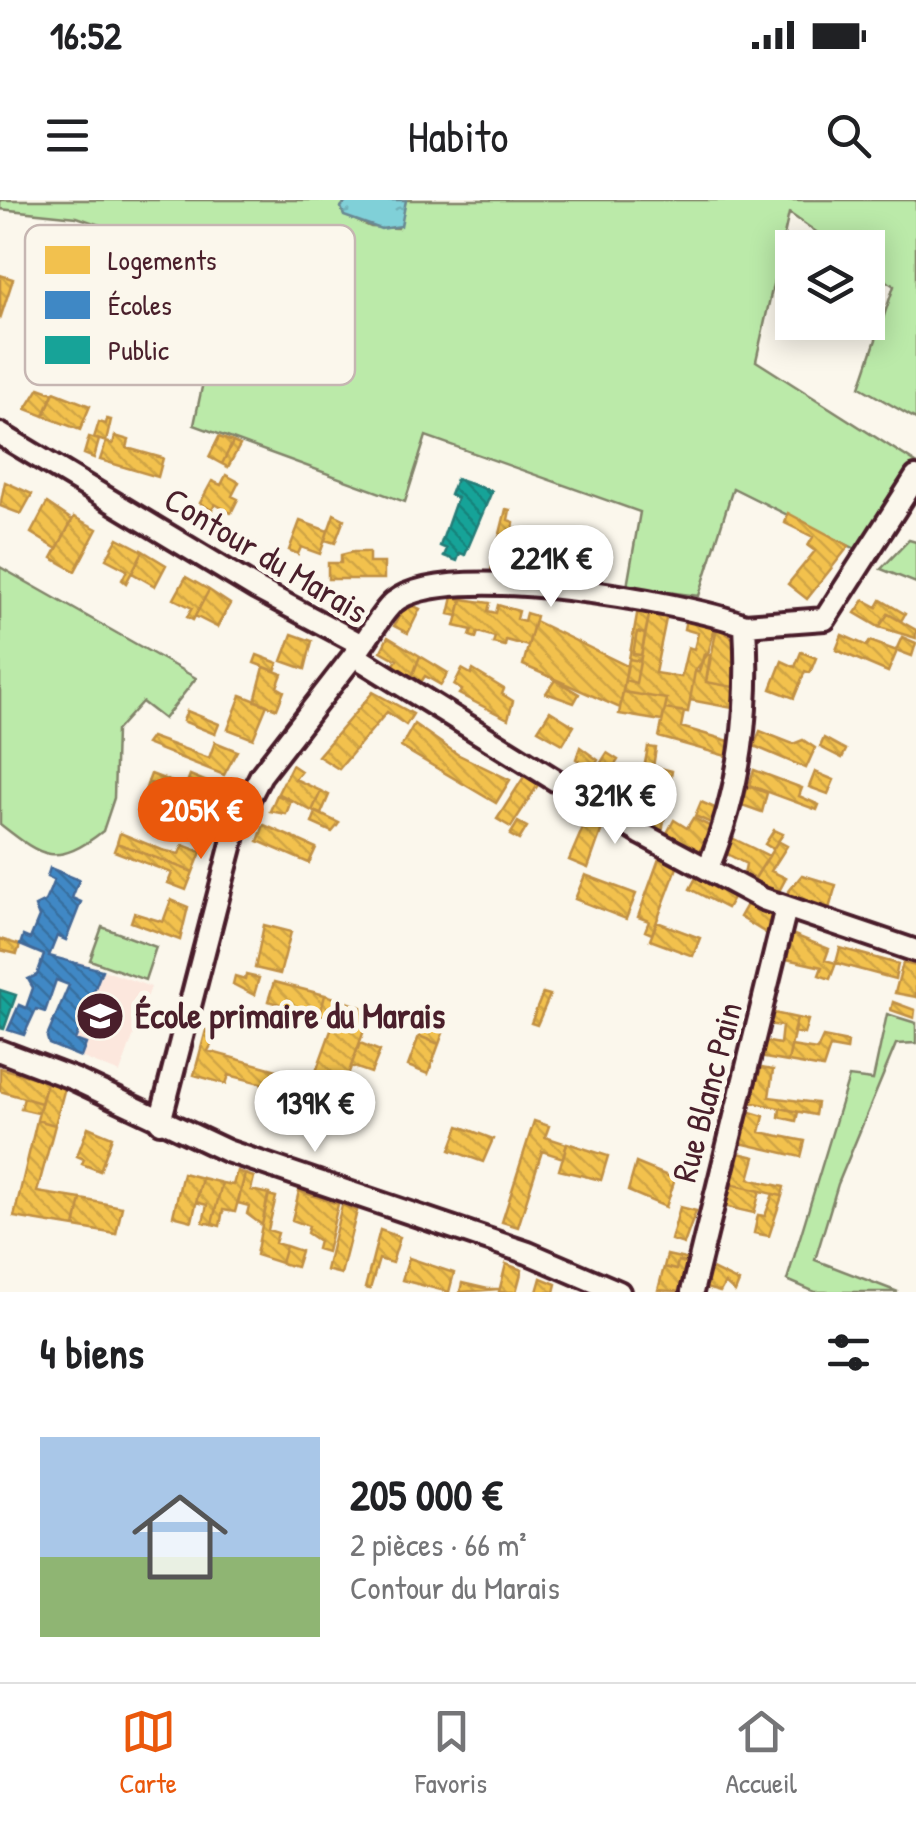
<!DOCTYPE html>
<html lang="fr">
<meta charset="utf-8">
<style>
:root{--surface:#fff;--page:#f6f6f6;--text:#202124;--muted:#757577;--line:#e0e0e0;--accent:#ea580c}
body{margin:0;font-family:"Patrick Hand",sans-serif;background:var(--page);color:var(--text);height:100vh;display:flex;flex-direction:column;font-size:38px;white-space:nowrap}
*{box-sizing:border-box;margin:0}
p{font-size:32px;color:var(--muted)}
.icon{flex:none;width:55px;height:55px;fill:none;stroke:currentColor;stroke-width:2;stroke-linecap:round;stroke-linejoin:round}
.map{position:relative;height:1092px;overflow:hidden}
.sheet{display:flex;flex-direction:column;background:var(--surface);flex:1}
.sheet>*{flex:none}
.buttons{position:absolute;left:775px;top:30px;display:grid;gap:20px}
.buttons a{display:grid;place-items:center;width:110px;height:110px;border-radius:0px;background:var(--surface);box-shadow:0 5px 25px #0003;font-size:50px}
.price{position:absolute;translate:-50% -85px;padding:0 22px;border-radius:35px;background:#fff;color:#222;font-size:32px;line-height:65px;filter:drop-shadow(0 2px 5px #0008)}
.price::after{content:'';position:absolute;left:50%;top:60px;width:30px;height:22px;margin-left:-15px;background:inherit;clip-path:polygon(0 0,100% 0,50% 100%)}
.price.selected{background:var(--accent);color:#fff}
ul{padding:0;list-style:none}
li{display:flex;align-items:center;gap:30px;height:250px;padding:0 40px}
li span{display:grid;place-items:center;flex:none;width:280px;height:200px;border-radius:0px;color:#555}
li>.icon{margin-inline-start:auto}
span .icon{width:120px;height:120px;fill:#fffc;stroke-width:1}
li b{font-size:42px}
h2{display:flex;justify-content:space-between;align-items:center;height:120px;padding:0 40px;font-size:42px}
.status{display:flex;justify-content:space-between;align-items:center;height:70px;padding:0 50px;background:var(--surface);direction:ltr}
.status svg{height:28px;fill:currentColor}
header{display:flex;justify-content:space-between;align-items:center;height:130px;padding:0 40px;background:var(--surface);font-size:45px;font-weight:600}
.menu{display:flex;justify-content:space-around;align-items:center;height:140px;border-top:2px solid var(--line);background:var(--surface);font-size:28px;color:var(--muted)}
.menu a{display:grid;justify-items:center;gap:5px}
.menu .selected{color:var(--accent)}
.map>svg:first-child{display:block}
.built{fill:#fce7dd}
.green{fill:#bbeaa9;stroke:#82846a;stroke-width:2.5}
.water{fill:url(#water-ripples);stroke:#6a8993;stroke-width:2.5}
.homes{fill:url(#homes-back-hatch);stroke:#c09044;stroke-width:2.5}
.schools{fill:url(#schools-back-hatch);stroke:#426897;stroke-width:2.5}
.public{fill:url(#public-back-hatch);stroke:#267b77;stroke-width:2.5}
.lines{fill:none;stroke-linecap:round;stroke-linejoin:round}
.minor-casing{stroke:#4a1f2b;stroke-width:28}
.minor{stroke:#fbf7ec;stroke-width:20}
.labels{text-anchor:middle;stroke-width:10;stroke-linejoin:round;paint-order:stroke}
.street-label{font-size:35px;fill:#4a1f2b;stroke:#fbf7ec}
.poi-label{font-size:35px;font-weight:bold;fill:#4a1f2b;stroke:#fbf7ec;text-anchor:start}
.key{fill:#fbf7ec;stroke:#c6b6b2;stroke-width:2.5}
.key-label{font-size:28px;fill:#4a1f2b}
</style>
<div class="status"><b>16:52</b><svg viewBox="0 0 49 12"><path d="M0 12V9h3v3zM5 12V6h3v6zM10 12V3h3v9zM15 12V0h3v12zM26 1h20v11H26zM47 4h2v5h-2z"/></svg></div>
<header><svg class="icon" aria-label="menu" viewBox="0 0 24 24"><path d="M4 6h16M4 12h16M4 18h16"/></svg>Habito<svg class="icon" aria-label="search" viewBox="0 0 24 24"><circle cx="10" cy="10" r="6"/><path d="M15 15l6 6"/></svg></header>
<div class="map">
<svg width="916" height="1092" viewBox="0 0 916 1092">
<defs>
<pattern id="water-ripples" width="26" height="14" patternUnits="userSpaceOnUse" patternTransform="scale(2.5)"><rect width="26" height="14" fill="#80d0d8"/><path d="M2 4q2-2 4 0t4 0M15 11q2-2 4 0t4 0" fill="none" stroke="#70b2ba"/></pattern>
<pattern id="homes-back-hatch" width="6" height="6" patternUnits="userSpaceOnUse" patternTransform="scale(2.5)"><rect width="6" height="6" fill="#f2c14e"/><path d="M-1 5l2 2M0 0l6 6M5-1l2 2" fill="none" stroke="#d1a544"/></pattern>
<pattern id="schools-back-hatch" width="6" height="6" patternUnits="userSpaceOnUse" patternTransform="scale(2.5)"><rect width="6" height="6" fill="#3f88c5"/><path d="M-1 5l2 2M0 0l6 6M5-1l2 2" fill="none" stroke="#376fa0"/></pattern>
<pattern id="public-back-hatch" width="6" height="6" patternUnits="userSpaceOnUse" patternTransform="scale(2.5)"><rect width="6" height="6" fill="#17a398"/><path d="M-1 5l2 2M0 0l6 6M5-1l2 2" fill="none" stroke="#17847c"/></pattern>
</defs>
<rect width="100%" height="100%" fill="#fbf7ec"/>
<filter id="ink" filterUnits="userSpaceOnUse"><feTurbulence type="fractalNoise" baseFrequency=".01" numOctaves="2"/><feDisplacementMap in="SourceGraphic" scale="20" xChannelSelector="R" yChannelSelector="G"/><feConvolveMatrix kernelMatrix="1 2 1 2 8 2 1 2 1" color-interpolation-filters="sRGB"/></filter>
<g filter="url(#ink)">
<path class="built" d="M78 761 151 787 120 873 49 844Z"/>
<path class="green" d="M0 0H348L341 7 344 15 371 27 398 28 406 0H916V219L860 187 894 86 868 68V48L838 47 789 13 756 161 916 263 862 352 733 288 699 396 627 387 640 312 426 236 405 302 194 225 206 168 128 146 154 44 77 17 0 9Z
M909 340 916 342V383L881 369Z
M0 367 196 478 164 519 142 502 116 531 114 598 103 631C55 669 41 656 0 624Z
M102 727 156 747 145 780 90 760Z
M887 814 916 823V843L896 844 838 984 815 1060 898 1092H815L787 1080 849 877 873 880Z"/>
<path class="water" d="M348 0H406L401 26 381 29 344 16 341 7Z"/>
<path class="homes" d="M785 73 792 75V93L780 90Z
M0 75 13 79 0 119Z
M39 188 53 193 44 216 26 209Z
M54 192 90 206 80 230 44 216Z
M107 219 111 220 106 242 94 238 99 222 106 224Z
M115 236 129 240 127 248 163 258 158 277 100 260 106 242 113 244Z
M89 237 99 240 94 258 84 254Z
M219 237 233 242 222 264 209 257Z
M233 242 240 245 228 267 222 264Z
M226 275 239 282 232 296 238 299 231 313 215 304 212 310 200 303 212 281 221 285Z
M5 282 32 294 21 314 0 306Z
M47 303 72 320 57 349 31 333Z
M506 309 510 310 508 320 514 322 507 371H491Z
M788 313 849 346 807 399 788 384 815 351 808 346 813 337 785 323Z
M334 314 344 319 335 343 325 340Z
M74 317 97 329 75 371 52 358Z
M300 321 328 331 320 354 301 347 298 354 289 350Z
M118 338 143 351 126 383 122 380 127 370 106 359Z
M143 351 166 365 155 386 132 373Z
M353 352H369V363H384V379H328V363H341V355Z
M186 377 209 390 193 420 187 417 192 408 174 399Z
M209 390 230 404 217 427 195 416Z
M453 397 462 399 458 416 449 414Z
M462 399 490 403 488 411 496 413 498 405 519 411 517 419 524 421 526 413 536 416 528 446 506 440 505 446 493 443 495 437 478 432 476 438 470 436 472 430 455 426Z
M864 400 877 407 881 400 905 414 901 421 888 414 879 427 855 413Z
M406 403 420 409 408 433 394 426Z
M638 409 650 411 645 434 637 432 633 454 641 455 640 461 629 459Z
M650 411 667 414 655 473 681 477 688 447 694 449 698 433 684 429 686 419 715 427 708 454 695 471 688 512 665 509 667 499 623 492 625 480 636 483Z
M888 414 916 430V438L879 427Z
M535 421 627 466 620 508 523 465Z
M717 427 737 441 739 488 706 482Z
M637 432 645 434 641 455 633 454Z
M292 434 312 441 305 469 282 461Z
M842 435 867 446 870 441 897 451 888 472 836 450Z
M388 437 420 456 412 477 393 466 397 460 381 451Z
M902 437 916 443 912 456 896 450Z
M801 452 816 458 810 473 805 471 794 498 771 489 782 461 795 467Z
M704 454 710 455 706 482 739 488 738 509 690 500 695 471 699 472Z
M257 455 278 463 275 471 254 463Z
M420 456 448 473 441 485 425 476 421 482 412 477Z
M629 459 640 461 636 483 625 480Z
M264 467 282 474 277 487 284 491 277 509 255 501Z
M462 469 471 474 473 470 504 489 502 494 513 501 508 519 459 494 462 490 454 485Z
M555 480 579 494 574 503 546 493Z
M373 492 413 514 406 525 387 512 339 569 318 556Z
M623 492 667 499 662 521 619 514Z
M241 495 267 505 253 539 228 529Z
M665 509 684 512 681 527 736 543 733 558 659 537Z
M187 511 219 524 215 534 183 521Z
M550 511 574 526 563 544 538 530Z
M414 524 457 554 510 580 496 603 401 547Z
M760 531 793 544 803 540 815 548 806 568 754 546Z
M151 537 209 558 215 542 237 551 224 575 146 544Z
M824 538 846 550 842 558 820 547Z
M580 547 598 560 593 568 610 579 601 592 573 573 581 562 576 559Z
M648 547 656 548 650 586 643 574Z
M607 553 618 560 611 571 600 564Z
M292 565 301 571 295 579 321 591 312 611 278 593Z
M656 567 672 571 662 633 647 623Z
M529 569 543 577 511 627 497 619Z
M754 570 802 588 799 596 819 605 817 610 749 585Z
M815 572 834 580 828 594 809 587Z
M151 574 180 585 176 593 148 582Z
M190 575 219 587 211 607 182 595Z
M610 579 645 603 636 616 601 592Z
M148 582 176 593 174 599 146 588Z
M748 586 767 593 762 612 742 605Z
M321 591 329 595 321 614 312 611Z
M566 594 605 620 588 668 569 660 587 618 562 601Z
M182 595 211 607 203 639 180 630 184 617 175 614Z
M277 595 291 601 286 614 270 611Z
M701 602 717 609 711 623 695 616Z
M316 612 339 623 337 626 332 632 312 623Z
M693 618 718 630 705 655 666 635 674 620 687 628Z
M518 622 527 627 519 640 510 635Z
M264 625 316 648 309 663 258 641Z
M774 630 783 634 773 649 765 644Z
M120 633 162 650 179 654 183 645 201 652 193 672 117 643Z
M732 638 769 656 755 678 744 675 746 664 727 654Z
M778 641 787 646 771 671 786 678 778 693 754 680Z
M117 643 193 672 186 690 168 683 172 673 114 651Z
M661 653 679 662 652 734 645 731 649 721 638 717Z
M698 674 735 694 727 708 690 689Z
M585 675 636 694 626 719 575 699Z
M802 675 836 685 828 712 785 696Z
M171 700 188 707 180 740 131 722 134 713 163 722Z
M748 703 779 720 774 738 740 717Z
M657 722 700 738 693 756 650 740Z
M264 725 291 732 280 774 255 768Z
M789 733 829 749 825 760 836 763 830 779 819 775 822 767 782 758Z
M0 739 20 745 17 754 0 750Z
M840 748 898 764 895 779 836 763Z
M903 763 916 766V797L895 793Z
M246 775 259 778 254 795 233 784 235 776 245 779Z
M274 782 325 795 320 815 268 801Z
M543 793 550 795 537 825 531 823Z
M325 795 342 800 335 820 320 815Z
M342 800 371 811 338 903 229 875 226 884 194 875 206 830 215 838 208 851 313 880Z
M893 802 915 810 914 818 891 810Z
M769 812 797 818 788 862 759 857 763 841 780 844 782 826 766 824Z
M427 815 447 822 439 844 419 836Z
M797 818 808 820 804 834 793 832Z
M419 836 439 844 428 874 408 866Z
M823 837 848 842 847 850 830 847 823 868 788 862 791 846 817 850Z
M360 843 380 851 371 873 351 866Z
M0 868 47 881 41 903 0 891Z
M761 868 773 870 769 897 817 903 815 915 750 902Z
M47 882 65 887 55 925 37 920Z
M24 898 41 903 38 913 21 909Z
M780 908 798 912 796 921 779 917Z
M747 911 764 916 760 932 805 941 801 957 740 943Z
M37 920 55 925 37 992 81 999 75 1027 14 1017Z
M534 921 549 926 545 937 567 944 563 958 542 951 518 1027 502 1022Z
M459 926 493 939 483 962 450 950Z
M88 927 112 937 100 971 82 964 84 959 77 956Z
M567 943 608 956 601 980 559 970Z
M738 953 755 957 749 979 784 987 782 996 730 984Z
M636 963 675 979 666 1007 628 991Z
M237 971 245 974 235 1012 223 1010 220 1026 212 1024 222 983 233 985Z
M183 973 202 978 192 1021 173 1016Z
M245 974 254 977 251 990 269 994 262 1025 247 1014 249 1006 238 1003Z
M202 978 222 983 212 1024 203 1022 207 1005 196 1002Z
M730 984 760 991 754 1013 724 1006Z
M299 991 338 1004 327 1052 317 1049 319 1041 307 1033 309 1026 292 1020Z
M773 994 782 996 769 1036 754 1033 758 1015 765 1016Z
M268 995 276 997 268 1030 278 1033 275 1043 286 1046 281 1063 256 1055Z
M81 999 122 1007 116 1034 75 1027Z
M342 1005 357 1011 341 1074 326 1070Z
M680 1007 696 1011 684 1044 671 1040Z
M380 1030 400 1037 392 1063 379 1059 370 1089 365 1088Z
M286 1046 301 1051 296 1067 281 1063Z
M667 1055 694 1061 693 1065 678 1061 676 1070 664 1067Z
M409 1058 454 1073 449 1092 402 1080Z
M678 1061 693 1065 685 1092 658 1090 664 1067 676 1070Z
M506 1064 522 1070 516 1092H499Z
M708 1067 739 1082 735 1092 725 1083 720 1092 702 1087Z
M541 1078 556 1084 554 1092H537Z
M462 1083 488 1089H499L460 1092Z"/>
<path class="schools" d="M50 668 79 680 72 698 81 702 66 740 57 736 49 756 102 770 75 840 86 844 81 857 49 844 47 837 69 785 56 780 45 812 36 809 24 835 8 830 19 805 26 808 33 788 28 779 37 775 44 755 20 745 23 736 30 739 39 717 35 706 45 701 50 690 54 680 47 677Z"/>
<path class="public" d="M456 279 492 291 465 355 460 353 457 361 444 356 447 349 440 346 457 298 450 295Z
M0 790 16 795 4 829 0 828Z"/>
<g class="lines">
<g class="minor-casing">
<path id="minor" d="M0 234 257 389 362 445 261 575 238 620 160 922
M362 445C372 432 382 412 394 402 447 359 682 402 745 425
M355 456 642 634 763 699 916 751
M708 668C741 589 750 511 745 425L825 419 916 277
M0 851 74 879 227 951 528 1053 619 1092
M692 1092 786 708"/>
</g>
<use href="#minor" class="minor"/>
</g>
</g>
<defs>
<g id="school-disc" transform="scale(2.5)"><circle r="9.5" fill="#4a1f2b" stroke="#fbf7ec"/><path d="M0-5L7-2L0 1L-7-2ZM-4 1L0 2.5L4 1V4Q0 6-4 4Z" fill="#fff"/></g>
</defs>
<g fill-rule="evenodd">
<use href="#school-disc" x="100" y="816"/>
</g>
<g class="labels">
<g class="street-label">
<text transform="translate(266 355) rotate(31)" y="12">Contour du Marais</text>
<text transform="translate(707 892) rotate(-75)" y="12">Rue Blanc Pain</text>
</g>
<g class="poi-label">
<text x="135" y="828">École primaire du Marais</text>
</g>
</g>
<rect x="25" y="25" width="330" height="160" rx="15" class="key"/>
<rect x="45" y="46" width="45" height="28" fill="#f2c14e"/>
<rect x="45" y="91" width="45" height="28" fill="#3f88c5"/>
<rect x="45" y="136" width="45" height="28" fill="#17a398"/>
<g class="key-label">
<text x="108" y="70">Logements</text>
<text x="108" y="115">Écoles</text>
<text x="108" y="160">Public</text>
</g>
</svg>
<div class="buttons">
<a><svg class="icon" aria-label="layers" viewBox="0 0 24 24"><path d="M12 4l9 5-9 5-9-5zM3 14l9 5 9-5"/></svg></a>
</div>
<b class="price" style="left:551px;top:410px">221K €</b>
<b class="price" style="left:615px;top:647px">321K €</b>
<b class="price selected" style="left:201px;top:662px">205K €</b>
<b class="price" style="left:315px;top:955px">139K €</b>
</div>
<section class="sheet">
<h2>4 biens<svg class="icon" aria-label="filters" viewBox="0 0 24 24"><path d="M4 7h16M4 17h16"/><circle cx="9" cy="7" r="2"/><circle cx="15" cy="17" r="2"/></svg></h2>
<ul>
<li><span style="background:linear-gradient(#a9c7e8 60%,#8fb573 0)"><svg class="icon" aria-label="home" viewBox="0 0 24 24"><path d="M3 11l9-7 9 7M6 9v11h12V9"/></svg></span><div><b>205 000 €</b><p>2 pièces · 66 m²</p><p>Contour du Marais</p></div></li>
</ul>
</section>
<nav class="menu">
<a class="selected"><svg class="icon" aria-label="map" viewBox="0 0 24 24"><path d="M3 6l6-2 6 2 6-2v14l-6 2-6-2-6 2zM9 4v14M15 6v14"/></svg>Carte</a>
<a><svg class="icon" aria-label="saved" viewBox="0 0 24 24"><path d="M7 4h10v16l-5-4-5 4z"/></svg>Favoris</a>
<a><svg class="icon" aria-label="home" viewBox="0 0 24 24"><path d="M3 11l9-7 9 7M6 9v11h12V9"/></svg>Accueil</a>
</nav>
